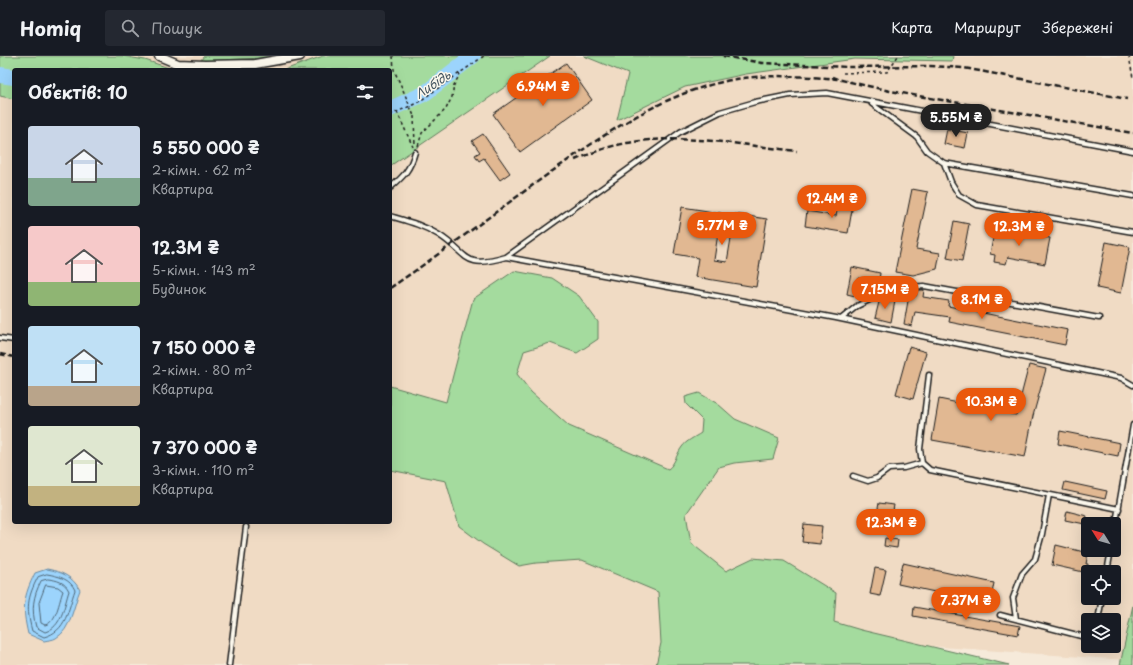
<!DOCTYPE html>
<html lang="uk">
<meta charset="utf-8">
<style>
:root{--surface:#171b24;--page:#242831;--text:#f1f3f6;--muted:#9ea1a6;--line:#363941;--accent:#ea580c}
body{margin:0;font-family:"Playpen Sans",sans-serif;background:var(--page);color:var(--text);height:100vh;display:flex;flex-direction:column;font-size:15px;white-space:nowrap}
*{box-sizing:border-box;margin:0}
p{font-size:13px;color:var(--muted)}
.icon{flex:none;width:22px;height:22px;fill:none;stroke:currentColor;stroke-width:2;stroke-linecap:round;stroke-linejoin:round}
.map{position:relative;flex:1;overflow:hidden}
.drawer{position:absolute;left:12px;top:12px;width:380px;height:456px;display:flex;flex-direction:column;background:var(--surface);border-radius:4px;box-shadow:0 4px 16px #0002}
.drawer>*{flex:none}
.needle{width:26px;rotate:307deg}
.controls{position:absolute;left:1081px;top:461px;display:grid;gap:8px}
.controls a{display:grid;place-items:center;width:40px;height:40px;border-radius:4px;background:var(--surface);box-shadow:0 4px 16px #0002;font-size:20px}
.price{position:absolute;translate:-50% -34px;padding:0 9px;border-radius:14px;background:var(--accent);color:#fff;font-size:13px;line-height:26px;filter:drop-shadow(0 1px 2px #0008)}
.price::after{content:'';position:absolute;left:50%;top:24px;width:12px;height:9px;margin-left:-6px;background:inherit;clip-path:polygon(0 0,100% 0,50% 100%)}
.price.active{background:#222;color:#fff}
ul{padding:0;list-style:none}
li{display:flex;align-items:center;gap:12px;height:100px;padding:0 16px}
li span{display:grid;place-items:center;flex:none;width:112px;height:80px;border-radius:4px;color:#555}
li>.icon{margin-inline-start:auto}
span .icon{width:48px;height:48px;fill:#fffc;stroke-width:1}
li b{font-size:17px}
h2{display:flex;justify-content:space-between;align-items:center;height:48px;padding:0 16px;font-size:17px}
header{display:flex;align-items:center;gap:24px;box-sizing:border-box;height:56px;padding:0 20px;background:var(--surface);border-bottom:1px solid var(--line)}
header strong{font-size:19px}
nav{display:flex;gap:22px;margin-inline-start:auto;font-size:14px}
.search{width:280px;height:36px;background:var(--page);display:flex;align-items:center;gap:10px;box-sizing:border-box;padding:0 14px;border-radius:4px;color:var(--muted);font-size:15px}
.map>svg:first-child{display:block}
.built{fill:#f0dbc4;fill-rule:evenodd}
.green{fill:#a4db9e;stroke:#607c5d}
.water{fill:#9cd4fc;stroke:#698aa2}
.lines{fill:none;stroke-linecap:round;stroke-linejoin:round}
.shore{stroke:#4f6676;stroke-width:1}
.river{stroke:#9cd4fc;stroke-width:16}
.building{fill:#e1b892;stroke:#1c1c1c}
.lane-casing{stroke:#1c1c1c;stroke-width:7}
.street-casing{stroke:#1c1c1c;stroke-width:11}
.path{stroke:#1c1c1c;stroke-width:1.5;stroke-dasharray:3 3;stroke-linecap:butt}
.lane{stroke:#fbf7ec;stroke-width:4}
.street{stroke:#fbf7ec;stroke-width:8}
.rail{stroke:#1c1c1c;stroke-width:2.5;stroke-dasharray:6 3;stroke-linecap:butt}
.path-bridge{stroke:#1c1c1c;stroke-width:1.5;stroke-dasharray:3 3;stroke-linecap:butt}
.labels{text-anchor:middle;stroke-width:3;stroke-linejoin:round;paint-order:stroke}
.water-label{font-size:12px;font-style:italic;fill:#42535f;stroke:#fbf7ec}
</style>
<header>
<strong>Homiq</strong>
<div class="search"><svg class="icon" aria-label="search" viewBox="0 0 24 24"><circle cx="10" cy="10" r="6"/><path d="M15 15l6 6"/></svg>Пошук</div>
<nav><a>Карта</a><a>Маршрут</a><a>Збережені</a></nav>
</header>
<div class="map">
<svg width="1133" height="609" viewBox="0 0 1133 609">
<rect width="100%" height="100%" fill="#f6eada"/>
<filter id="ink" filterUnits="userSpaceOnUse"><feTurbulence type="fractalNoise" baseFrequency=".025" numOctaves="2"/><feDisplacementMap in="SourceGraphic" scale="8" xChannelSelector="R" yChannelSelector="G"/><feConvolveMatrix kernelMatrix="1 2 1 2 8 2 1 2 1" color-interpolation-filters="sRGB"/></filter>
<g filter="url(#ink)">
<path class="built" d="M0 0H1133V598L1126 604 913 589 908 609H0ZM14 14H390V466H14ZM1088 468H1114V494H1088ZM1088 516H1114V542H1088ZM1088 564H1114V590H1088Z"/>
<path class="green" d="M0 0H122L145 4 175 14H14V43L0 40Z
M204 0H271L263 2 200 5Z
M323 0H550L390 110V14H284Z
M584 0H953L952 5 855 3 746 18 685 31 617 64 628 18Z
M514 215 552 222 579 240 598 266V283L577 297 550 287 524 295 517 318 531 336 569 370 668 413C675 408 676 399 682 391 686 385 695 381 701 377L702 364 686 348 685 341 699 337 718 348 735 363 779 382 773 403 734 407 719 411 686 458 691 487 726 515 753 502 784 505 836 537 834 566 861 574 1009 609H656L661 587 658 536 582 504 536 507 519 510 483 488 459 470 446 425 390 414V330L446 346 473 243Z
M1133 549V609H1120Z"/>
<path class="water" d="M47 513C62 516 72 520 80 534 74 548 71 574 56 582 53 584 48 584 44 585L28 578C22 552 23 541 35 517Z"/>
<g class="lines">
<path class="shore" d="M47 518C59 520 70 523 75 534 68 553 67 575 44 581L32 575C26 552 27 542 38 521Z
M48 523C57 524 65 526 69 535 64 550 62 571 45 576L36 571C31 553 33 541 41 525Z
M46 529 58 531 63 535C59 545 57 566 45 569L41 567 39 547Z"/>
<path class="river" d="M0 19 14 21
M390 53 424 38 473 0"/>
</g>
<path class="building" d="M566 7 592 44 520 96 493 58Z
M947 73 968 77 965 92 944 88Z
M483 78 510 117 500 124 484 102 479 105 475 99 480 96 472 85Z
M912 133 928 136 916 193 940 197 937 213 913 219 895 216Z
M838 146 853 148 848 177 805 170 807 155 836 160Z
M682 151 721 157 714 204 727 206 735 158 767 163 756 231 695 221 698 202 674 198Z
M954 165 969 168 962 205 947 202Z
M995 172 1050 182 1045 208 1008 201 1006 208 994 206 995 199 990 198Z
M1106 186 1130 191 1121 237 1097 232Z
M852 211 880 217 879 225 858 222 855 240 847 238Z
M917 234H924L923 241 949 245 948 250 1068 274 1065 289 949 266 950 261 915 256 912 270 904 268 909 239 916 240Z
M880 242 895 245 891 266 875 262Z
M909 291 926 296 913 343 896 338Z
M1029 309 1046 313 1033 360 1025 401 932 384 939 343 1016 359Z
M1060 375 1120 387 1118 400 1058 388Z
M1065 426 1107 435 1105 443 1063 434Z
M879 447 894 449 890 472 875 469Z
M1067 455 1087 460 1085 468 1065 464Z
M804 468 822 470 820 488 802 486Z
M885 482 898 484 897 492 884 490Z
M1056 489 1088 497 1086 508H1088V517L1052 509Z
M903 507 994 527 990 548 898 528Z
M875 512 886 514 880 540 870 538Z
M914 551 1020 570 1018 579 913 560Z"/>
<g class="lines">
<g class="lane-casing">
<path id="lane" d="M872 48 917 81 927 95 944 107 951 126 959 139 977 149 1133 176
M944 107 1133 140
M390 132C404 120 410 114 415 96
M390 160C407 165 423 169 439 179 469 198 462 214 506 201L680 76 720 56 755 46 790 39 827 37 1133 95
M506 201 836 262 1121 322 1133 329
M841 263 857 250 894 232 924 230 1099 262
M0 282 14 284
M929 319 920 393 922 407 930 414 1119 453
M853 420 868 425 877 422 889 413 904 412 922 407
M1114 478 1133 369
M1107 516 1111 494
M1000 559 1085 581 1088 578
M1016 563 1013 542 1022 518 1035 503 1042 478 1049 439
M1098 564 1102 542
M229 609 246 471"/>
</g>
<g class="street-casing">
<path id="street" d="M159 0 178 8 205 9 255 8 300 0"/>
</g>
<path class="path" d="M393 0 394 14 403 34
M1129 0 1133 22
M843 17 887 16 898 0
M397 56 413 91
M390 59 417 47 484 0
M414 60 415 90
M418 90 422 77 446 53 452 41 454 29 460 18"/>
<use href="#lane" class="lane"/>
<use href="#street" class="street"/>
<path class="rail" d="M723 0 762 7 848 11 930 10 964 12 1127 43
M832 21 837 23 890 35 1133 77
M575 104C592 97 608 90 627 87 682 77 742 89 797 95
M390 232C446 194 499 153 554 114 609 75 664 37 731 24 763 18 805 20 837 23
M0 298 14 301"/>
<path class="path-bridge" d="M403 34 414 60"/>
</g>
</g>
<g class="labels">
<g class="water-label">
<text transform="translate(433 29) rotate(-34)" y="4">Либідь</text>
</g>
</g>
</svg>
<div class="controls">
<a><svg class="needle" viewBox="-14 -14 28 28"><path d="M0-13l5 13h-10z" fill="#e53935"/><path d="M0 13l5-13h-10z" fill="#9ea1a6"/></svg></a>
<a><svg class="icon" aria-label="locate" viewBox="0 0 24 24"><circle cx="12" cy="12" r="6"/><path d="M12 2v4M12 18v4M2 12h4M18 12h4"/></svg></a>
<a><svg class="icon" aria-label="layers" viewBox="0 0 24 24"><path d="M12 4l9 5-9 5-9-5zM3 14l9 5 9-5"/></svg></a>
</div>
<b class="price" style="left:543px;top:51px">6.94M ₴</b>
<b class="price active" style="left:956px;top:82px">5.55M ₴</b>
<b class="price" style="left:832px;top:163px">12.4M ₴</b>
<b class="price" style="left:722px;top:190px">5.77M ₴</b>
<b class="price" style="left:1019px;top:191px">12.3M ₴</b>
<b class="price" style="left:885px;top:254px">7.15M ₴</b>
<b class="price" style="left:982px;top:264px">8.1M ₴</b>
<b class="price" style="left:991px;top:366px">10.3M ₴</b>
<b class="price" style="left:891px;top:487px">12.3M ₴</b>
<b class="price" style="left:966px;top:565px">7.37M ₴</b>
<section class="drawer">
<h2>Об’єктів: 10<svg class="icon" aria-label="filters" viewBox="0 0 24 24"><path d="M4 7h16M4 17h16"/><circle cx="9" cy="7" r="2"/><circle cx="15" cy="17" r="2"/></svg></h2>
<ul>
<li><span style="background:linear-gradient(#c9d6e8 65%,#7fa58c 0)"><svg class="icon" aria-label="home" viewBox="0 0 24 24"><path d="M3 11l9-7 9 7M6 9v11h12V9"/></svg></span><div><b>5 550 000 ₴</b><p>2-кімн. · 62 m²</p><p>Квартира</p></div></li>
<li><span style="background:linear-gradient(#f6c9c9 70%,#8fb573 0)"><svg class="icon" aria-label="home" viewBox="0 0 24 24"><path d="M3 11l9-7 9 7M6 9v11h12V9"/></svg></span><div><b>12.3M ₴</b><p>5-кімн. · 143 m²</p><p>Будинок</p></div></li>
<li><span style="background:linear-gradient(#bfe0f5 75%,#b9a48a 0)"><svg class="icon" aria-label="home" viewBox="0 0 24 24"><path d="M3 11l9-7 9 7M6 9v11h12V9"/></svg></span><div><b>7 150 000 ₴</b><p>2-кімн. · 80 m²</p><p>Квартира</p></div></li>
<li><span style="background:linear-gradient(#dfe7d0 75%,#c2b280 0)"><svg class="icon" aria-label="home" viewBox="0 0 24 24"><path d="M3 11l9-7 9 7M6 9v11h12V9"/></svg></span><div><b>7 370 000 ₴</b><p>3-кімн. · 110 m²</p><p>Квартира</p></div></li>
</ul>
</section>
</div>
